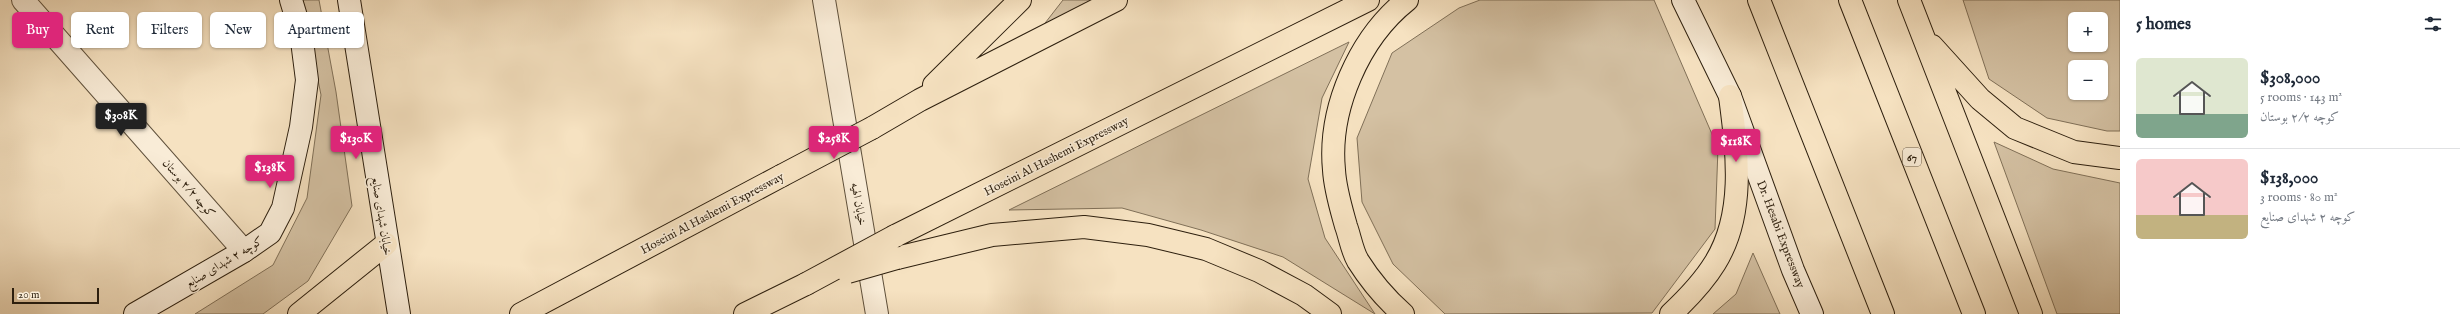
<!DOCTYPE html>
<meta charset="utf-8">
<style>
:root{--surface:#fff;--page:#f6f6f7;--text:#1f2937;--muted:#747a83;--line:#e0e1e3;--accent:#db2777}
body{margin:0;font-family:"IM FELL English",Amiri,serif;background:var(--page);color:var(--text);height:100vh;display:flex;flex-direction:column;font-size:15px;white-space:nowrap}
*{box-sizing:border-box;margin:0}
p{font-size:13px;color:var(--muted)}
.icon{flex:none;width:22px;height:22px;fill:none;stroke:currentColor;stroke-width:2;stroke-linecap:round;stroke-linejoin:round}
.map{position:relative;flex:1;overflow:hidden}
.details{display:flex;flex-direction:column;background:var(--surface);width:340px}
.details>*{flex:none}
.guide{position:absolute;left:12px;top:12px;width:380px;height:36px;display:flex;gap:8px}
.tools{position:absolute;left:2068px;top:12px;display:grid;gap:8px}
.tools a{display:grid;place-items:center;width:40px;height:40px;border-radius:6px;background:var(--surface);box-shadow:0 1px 3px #0004;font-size:20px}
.scale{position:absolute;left:12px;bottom:10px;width:87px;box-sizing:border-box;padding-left:4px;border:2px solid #2d1f0e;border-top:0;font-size:11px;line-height:14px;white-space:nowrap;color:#2d1f0e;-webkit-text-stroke:3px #f9ecd7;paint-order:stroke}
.price{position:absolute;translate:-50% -34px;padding:0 9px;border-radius:4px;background:var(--accent);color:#fff;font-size:13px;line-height:26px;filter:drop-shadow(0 1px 2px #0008)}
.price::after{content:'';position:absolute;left:50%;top:24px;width:12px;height:9px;margin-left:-6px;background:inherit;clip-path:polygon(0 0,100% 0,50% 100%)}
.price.on{background:#222;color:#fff}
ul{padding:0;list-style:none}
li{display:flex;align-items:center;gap:12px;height:100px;padding:0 16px}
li+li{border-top:1px solid var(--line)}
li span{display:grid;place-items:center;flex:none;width:112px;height:80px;border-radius:6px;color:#555}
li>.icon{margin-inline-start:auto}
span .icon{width:48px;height:48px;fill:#fffc;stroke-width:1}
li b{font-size:17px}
h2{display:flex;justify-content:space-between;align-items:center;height:48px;padding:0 16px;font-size:17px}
.tag{padding:0 14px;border-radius:6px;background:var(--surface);box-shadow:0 1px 3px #0004;font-size:14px;line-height:36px}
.tag.on{background:var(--accent);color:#fff}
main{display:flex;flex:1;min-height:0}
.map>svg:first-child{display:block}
.green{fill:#d4c1a3;stroke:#807058;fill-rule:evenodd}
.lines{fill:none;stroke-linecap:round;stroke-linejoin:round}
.street-casing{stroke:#5f503b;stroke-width:24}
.secondary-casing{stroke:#2d1f0e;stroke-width:24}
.highway-casing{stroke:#2d1f0e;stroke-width:24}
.street{stroke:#f9ecd7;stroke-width:22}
.secondary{stroke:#f9ecd7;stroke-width:22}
.highway{stroke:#f6e2c1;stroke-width:22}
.highway-bridge-casing{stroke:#2d1f0e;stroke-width:24;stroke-linecap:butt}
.highway-bridge{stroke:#f6e2c1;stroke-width:22}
.labels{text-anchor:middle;stroke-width:3;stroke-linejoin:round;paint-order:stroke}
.shield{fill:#f9ecd7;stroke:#6a5c4a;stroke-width:1}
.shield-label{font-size:11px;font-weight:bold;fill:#2d1f0e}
.street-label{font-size:12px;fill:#2d1f0e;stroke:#f9ecd7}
</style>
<main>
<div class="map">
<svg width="2120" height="314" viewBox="0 0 2120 314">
<rect width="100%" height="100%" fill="#f6e2c1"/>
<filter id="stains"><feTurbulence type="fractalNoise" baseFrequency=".005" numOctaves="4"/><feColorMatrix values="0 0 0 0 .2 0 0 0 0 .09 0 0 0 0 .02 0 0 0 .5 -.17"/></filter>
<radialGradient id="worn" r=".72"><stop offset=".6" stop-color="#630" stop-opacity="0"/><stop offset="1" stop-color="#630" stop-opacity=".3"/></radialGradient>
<path class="green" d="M302 0H319L336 92 352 206 308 281 263 314H195L273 265 307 198 321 95Z
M1063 0H1094L1042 27Z
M1480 0H1654L1718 148 1715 229 1652 313 1445 314 1393 264 1362 202 1357 138 1392 53 1459 8Z
M1963 0H2120V131H2107L2047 118 1989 79ZM2075 19H2101V45H2075ZM2075 67H2101V93H2075Z
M1349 42 1322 98 1308 179 1325 238 1375 314 1283 257 1201 230 1122 208 1009 210Z
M1994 142 2053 169 2120 183V314H2057Z
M1753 253 1780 314H1713L1736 294Z"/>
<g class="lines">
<g class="street-casing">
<path id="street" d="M23 0 244 251
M824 0 877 314"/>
</g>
<g class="secondary-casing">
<path id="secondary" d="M349 0 399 314
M1683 0 1730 96 1793 270 1812 314
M135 314 244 251 270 233 283 208 301 127 307 80 301 33 291 0"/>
</g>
<g class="highway-casing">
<path id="highway" d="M1759 0 1883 314
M1850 0 1974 314
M1909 0 2031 314
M1932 46 1980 99 2015 128 2074 152 2120 158
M934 85 1020 0
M872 128 920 100 1116 0
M895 236 1368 0
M897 258 992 235 1084 227 1148 235 1206 249 1259 271 1304 295 1330 314
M299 314 386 244
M521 314 781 176
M745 314 806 284
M1403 314C1386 299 1370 280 1358 261 1352 251 1350 237 1346 226 1341 208 1335 189 1334 170 1328 109 1359 38 1407 0
M1671 314C1687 299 1704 281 1715 263 1746 213 1737 151 1730 96"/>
</g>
<use href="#street" class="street"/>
<use href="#secondary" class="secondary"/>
<use href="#highway" class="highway"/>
<g class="highway-bridge-casing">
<path id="highway-bridge" d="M781 176 872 128
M848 272 897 258
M806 284 895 236"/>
</g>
<use href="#highway-bridge" class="highway-bridge"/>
</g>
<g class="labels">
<rect class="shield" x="1903" y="148" width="18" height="18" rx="3"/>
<g class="shield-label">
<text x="1912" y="161">67</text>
</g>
<g class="street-label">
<text transform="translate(1056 156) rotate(-27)" y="4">Hoseini Al Hashemi Expressway</text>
<text transform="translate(189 188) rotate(49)" y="4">کوچه ۲/۲ بوستان</text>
<text transform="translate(859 204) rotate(80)" y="4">خیابان الهیه</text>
<text transform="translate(712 213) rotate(-28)" y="4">Hoseini Al Hashemi Expressway</text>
<text transform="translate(382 216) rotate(81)" y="4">خیابان شهدای صنایع</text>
<text transform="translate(1781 234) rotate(69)" y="4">Dr. Hesabi Expressway</text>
<text transform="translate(224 262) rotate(-31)" y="4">کوچه ۲ شهدای صنایع</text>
</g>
</g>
<rect width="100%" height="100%" filter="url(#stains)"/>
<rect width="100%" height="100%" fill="url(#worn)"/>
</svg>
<div class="tools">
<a>+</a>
<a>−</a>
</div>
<div class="scale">20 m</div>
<b class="price on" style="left:121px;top:137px">$308K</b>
<b class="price" style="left:356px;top:160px">$130K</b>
<b class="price" style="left:834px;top:160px">$258K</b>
<b class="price" style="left:1736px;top:163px">$118K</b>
<b class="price" style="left:270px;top:189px">$138K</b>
<div class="guide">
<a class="tag on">Buy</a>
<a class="tag">Rent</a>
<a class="tag">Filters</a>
<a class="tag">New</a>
<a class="tag">Apartment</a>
</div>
</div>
<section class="details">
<h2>5 homes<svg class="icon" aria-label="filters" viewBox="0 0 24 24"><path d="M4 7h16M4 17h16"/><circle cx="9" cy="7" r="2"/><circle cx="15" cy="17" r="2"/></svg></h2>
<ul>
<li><span style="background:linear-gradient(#dfe7d0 70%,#7fa58c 0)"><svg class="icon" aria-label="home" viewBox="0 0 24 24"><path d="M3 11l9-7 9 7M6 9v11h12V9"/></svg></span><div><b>$308,000</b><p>5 rooms · 143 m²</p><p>کوچه ۲/۲ بوستان</p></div></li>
<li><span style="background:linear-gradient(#f6c9c9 70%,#c2b280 0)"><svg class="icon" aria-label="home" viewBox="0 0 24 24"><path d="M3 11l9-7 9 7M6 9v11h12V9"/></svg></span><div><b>$138,000</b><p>3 rooms · 80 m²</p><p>کوچه ۲ شهدای صنایع</p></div></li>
</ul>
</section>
</main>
